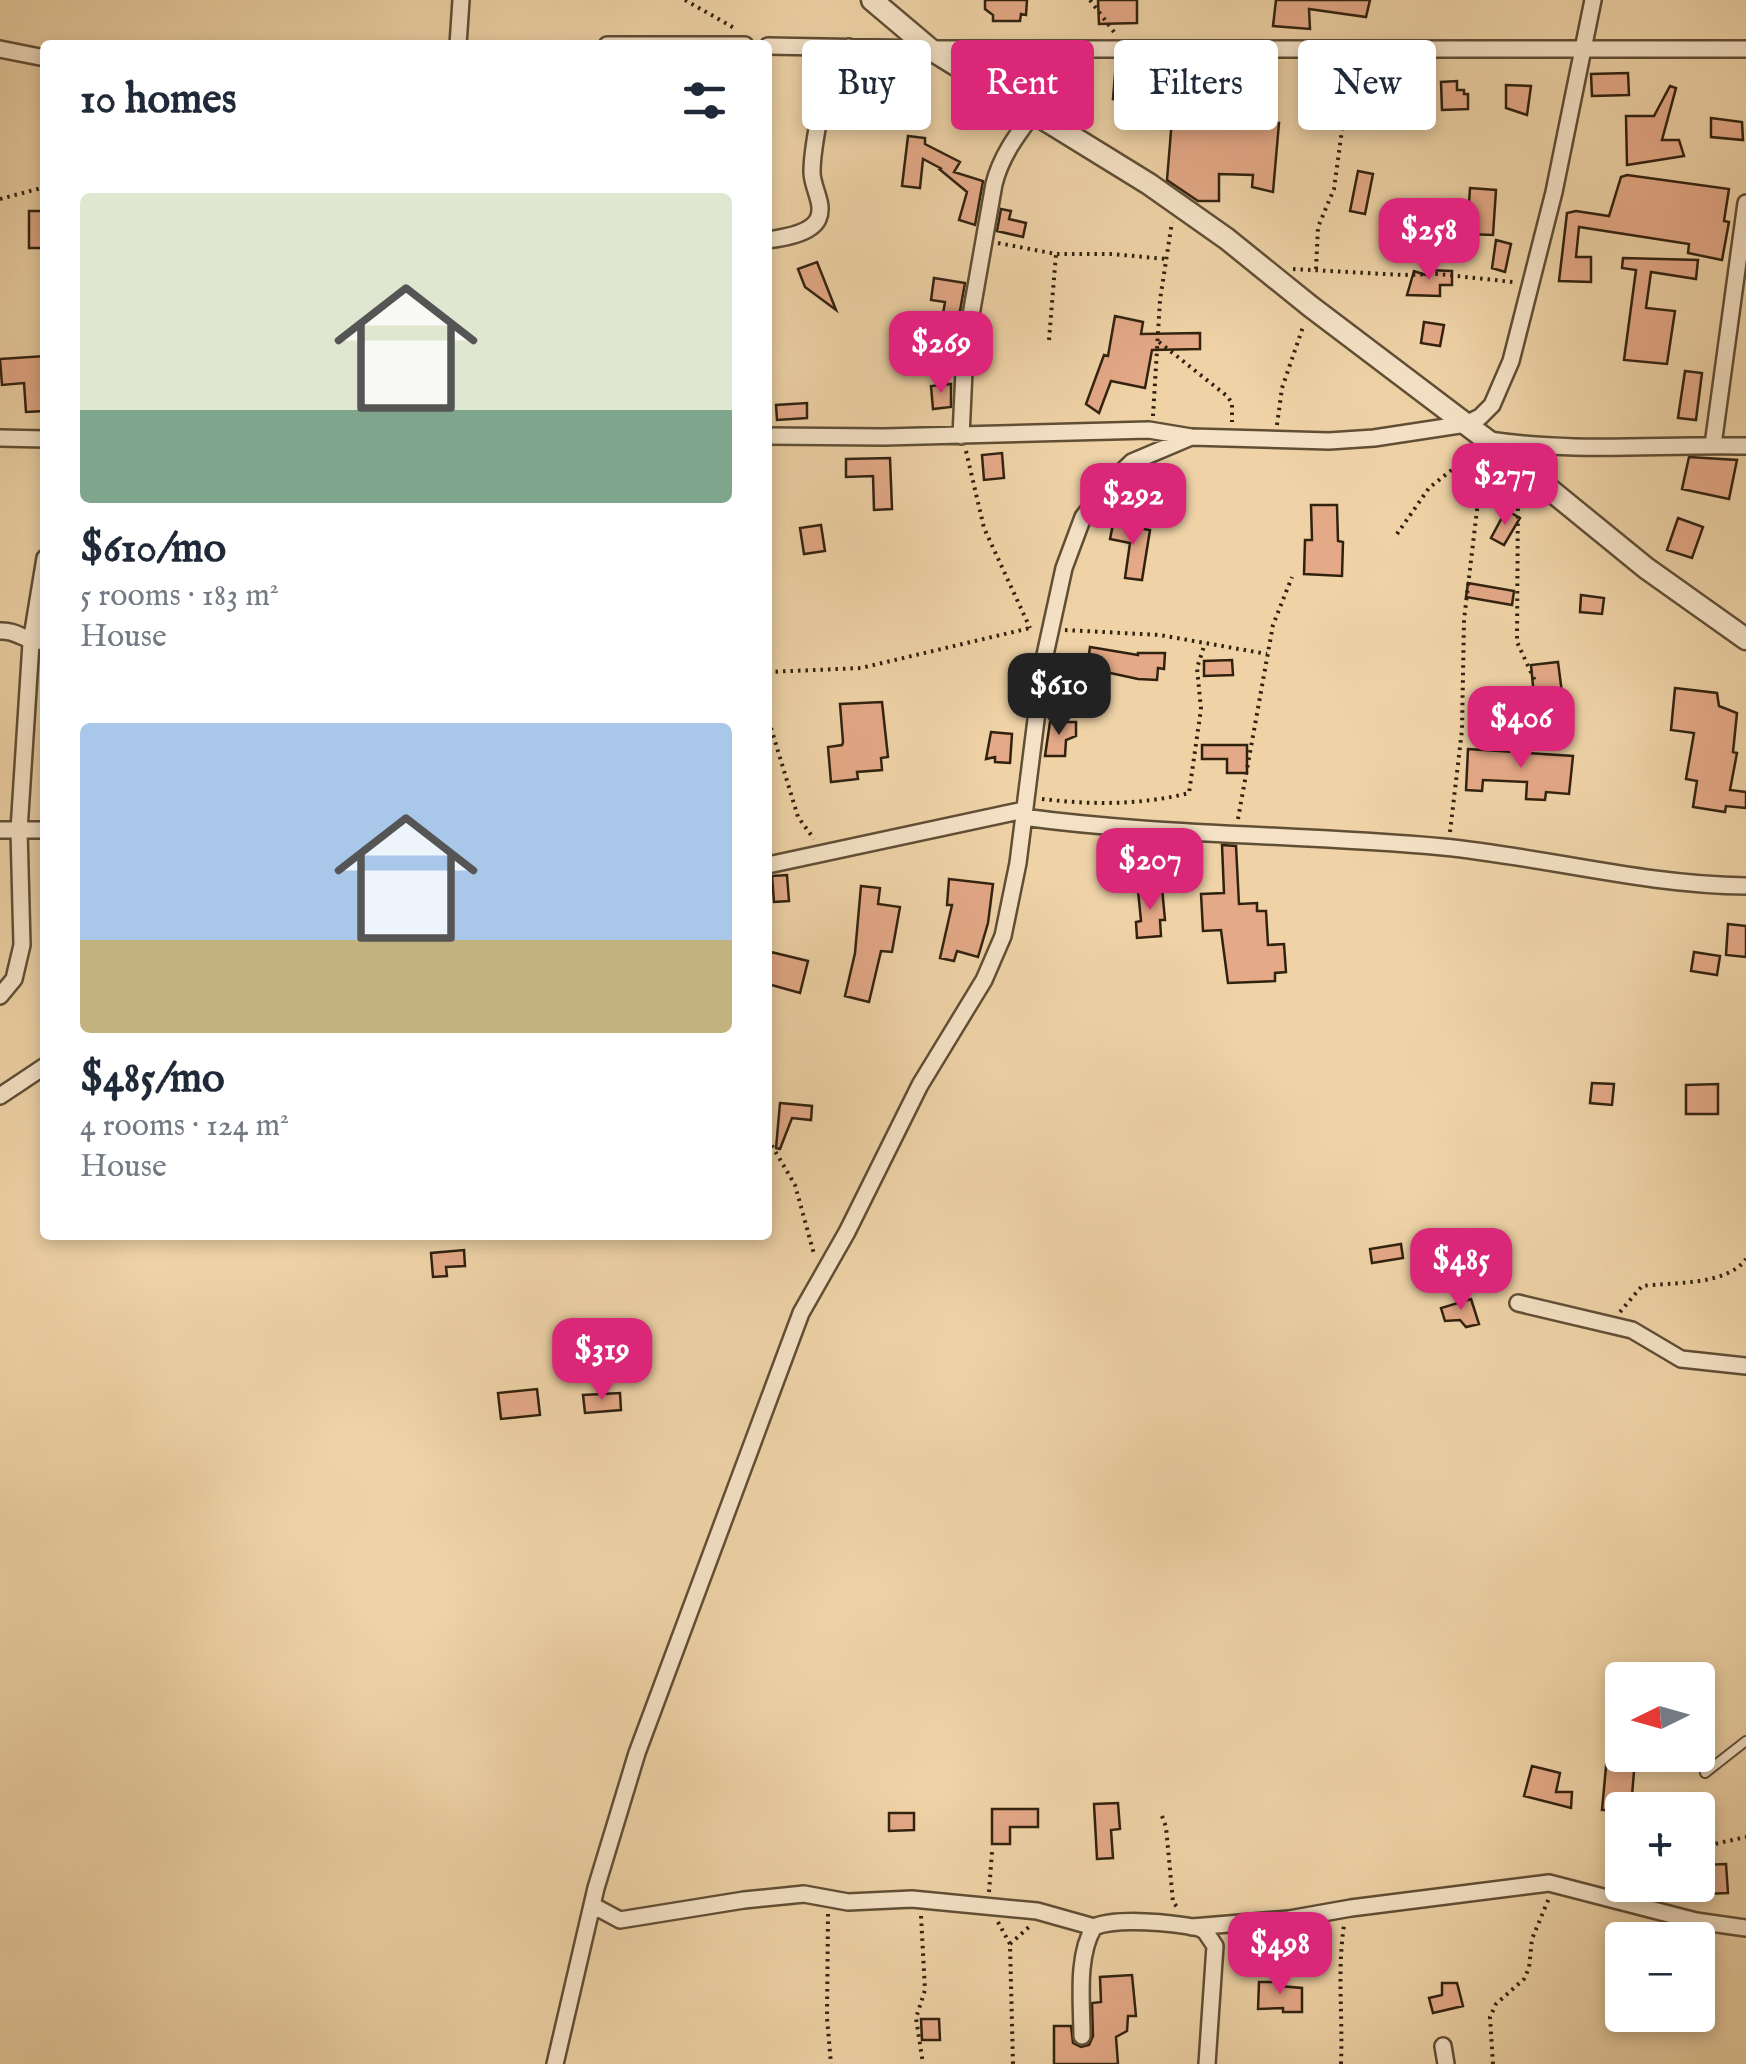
<!DOCTYPE html>
<meta charset="utf-8">
<style>
:root{--surface:#fff;--page:#f6f6f7;--text:#1f2937;--muted:#747a83;--accent:#db2777}
body{margin:0;font-family:"IM FELL English",serif;background:var(--page);color:var(--text);height:100vh;display:flex;flex-direction:column;font-size:38px;white-space:nowrap}
*{box-sizing:border-box;margin:0}
p{font-size:32px;color:var(--muted)}
.icon{flex:none;width:55px;height:55px;fill:none;stroke:currentColor;stroke-width:2;stroke-linecap:round;stroke-linejoin:round}
.map{position:relative;flex:1;overflow:hidden}
.panel{position:absolute;left:40px;top:40px;width:732px;height:1200px;display:flex;flex-direction:column;background:var(--surface);border-radius:10px;box-shadow:0 5px 15px #0003}
.panel>*{flex:none}
.banner{position:absolute;left:802px;top:40px;width:792px;height:90px;display:flex;gap:20px}
.needle{width:65px;rotate:265deg}
.controls{position:absolute;left:1605px;top:1662px;display:grid;gap:20px}
.controls a{display:grid;place-items:center;width:110px;height:110px;border-radius:10px;background:var(--surface);box-shadow:0 5px 15px #0003;font-size:50px}
.price{position:absolute;translate:-50% -85px;padding:0 22px;border-radius:20px;background:var(--accent);color:#fff;font-size:32px;line-height:65px;filter:drop-shadow(0 2px 5px #0008)}
.price::after{content:'';position:absolute;left:50%;top:60px;width:30px;height:22px;margin-left:-15px;background:inherit;clip-path:polygon(0 0,100% 0,50% 100%)}
.price.current{background:#222;color:#fff}
ul{padding:0;list-style:none}
li{display:grid;align-content:center;gap:20px;height:530px;padding:0 40px}
li span{display:grid;place-items:center;height:310px;border-radius:10px;color:#555}
li>.icon{margin-inline-start:auto}
span .icon{width:180px;height:180px;fill:#fffc;stroke-width:1}
li b{font-size:42px}
h2{display:flex;justify-content:space-between;align-items:center;height:120px;padding:0 40px;font-size:42px}
.chip{padding:0 35px;border-radius:10px;background:var(--surface);box-shadow:0 5px 15px #0003;font-size:35px;line-height:90px}
.chip.current{background:var(--accent);color:#fff}
.map>svg:first-child{display:block}
.building{fill:#e4a987;stroke:#31220f;stroke-width:2.5}
.lines{fill:none;stroke-linecap:round;stroke-linejoin:round}
.service-casing{stroke:#604e35;stroke-width:12}
.minor-casing{stroke:#604e35;stroke-width:20}
.tertiary-casing{stroke:#604e35;stroke-width:25}
.path{stroke:#31220f;stroke-width:4;stroke-dasharray:2.5 5;stroke-linecap:butt}
.service{stroke:#f5e2c6;stroke-width:8}
.minor{stroke:#f5e2c6;stroke-width:15}
.tertiary{stroke:#f5e2c6;stroke-width:20}
</style>
<div class="map">
<svg width="1746" height="2064" viewBox="0 0 1746 2064">
<rect width="100%" height="100%" fill="#efd3a7"/>
<filter id="stains"><feTurbulence type="fractalNoise" baseFrequency=".002" numOctaves="4"/><feColorMatrix values="0 0 0 0 .2 0 0 0 0 .09 0 0 0 0 .02 0 0 0 .5 -.17"/></filter>
<radialGradient id="worn" r=".72"><stop offset=".6" stop-color="#630" stop-opacity="0"/><stop offset="1" stop-color="#630" stop-opacity=".3"/></radialGradient>
<path class="building" d="M985 0H1027L1026 15 1021 14 1020 21H993V15L985 9Z
M1098 0H1137V23L1099 24Z
M1276 0H1370L1366 17 1309 9 1310 29 1273 26Z
M1144 60 1194 64 1193 71 1229 74 1226 115 1264 127V122L1279 123 1273 192 1252 187 1253 175 1219 174V201H1198L1167 180 1172 119 1145 117 1146 102 1113 99 1116 62 1143 64Z
M1628 73 1629 95 1592 96 1591 74Z
M1457 81V90H1464V94H1468V109L1442 110 1441 82Z
M1506 85 1531 86 1527 115 1506 108Z
M1670 86 1676 88 1662 140H1679L1684 156 1627 165 1626 116H1654Z
M1711 118 1742 122 1743 140 1711 137Z
M908 136 925 138V144L960 162 954 172 983 181 975 225 959 220 967 192 938 168 942 169 923 159 920 188 902 186Z
M1358 171 1373 174 1365 214 1350 211Z
M1627 175 1729 189 1724 221 1729 222 1722 260 1688 253 1689 244 1579 227 1576 257H1591V282L1559 281 1567 213 1576 211 1609 216 1621 177Z
M1470 188 1496 190 1493 235 1467 234Z
M1001 209 1011 211 1009 219 1026 223 1023 237 997 231Z
M29 211H44V248H29Z
M1496 240 1511 244 1505 272 1492 268Z
M1623 258 1698 260 1696 279 1651 272 1646 308 1675 311 1667 364 1624 360 1636 270 1622 268Z
M817 262 836 310 805 287 798 269Z
M1427 270 1452 271V285H1440V296L1407 295 1414 271 1426 275Z
M934 278 965 283 958 322 942 320 945 302 931 300Z
M1115 316 1143 322 1141 334 1200 333V349L1152 350 1145 388 1111 381 1099 413 1086 404 1104 355 1108 356Z
M1424 322 1444 325 1440 346 1421 343Z
M45 356V411L26 412 24 383 2 385 0 359Z
M1685 371 1702 373 1696 420 1678 418Z
M951 384V407L933 409 931 386Z
M807 403V418L777 420 776 405Z
M1002 453 1004 478 984 480 982 455Z
M1689 457 1737 460 1729 499 1682 489Z
M890 458 892 509 874 510 873 476 846 477V459Z
M1311 505H1337L1338 541 1343 542 1342 576 1304 574 1305 540H1312Z
M1506 510 1520 518 1504 545 1491 538Z
M1678 518 1703 527 1692 558 1667 550Z
M1113 524 1150 530 1142 580 1125 578 1130 543 1110 539Z
M821 525 825 551 804 554 800 528Z
M1468 583 1514 591 1512 605 1466 597Z
M1581 595 1604 598 1602 614 1580 612Z
M1090 647 1138 655V653H1165L1164 669 1158 668 1157 680 1138 679 1087 668Z
M1232 660 1233 675 1204 676V661Z
M1558 662 1562 693 1534 696 1531 665Z
M1675 688 1717 693 1719 706 1737 713 1733 752 1737 753 1730 790 1746 792V808L1726 806 1725 812 1693 807 1697 781 1686 779 1694 733 1671 730Z
M882 702 888 757 881 758 882 770 857 772 858 779 831 782 828 747 842 745 843 742 840 704Z
M1050 722H1076V736L1066 740 1065 756H1045Z
M991 732 1012 734 1010 763 995 762V757L986 759Z
M1202 745H1247V773H1227V759H1202Z
M1468 749 1573 756 1569 794 1546 792 1545 800 1526 799 1527 782 1483 780 1482 791 1466 790Z
M1222 845 1236 846 1239 904 1257 903V911H1266L1268 945 1284 944 1286 972 1275 973V981L1228 983 1221 930 1203 931 1201 894 1224 893Z
M787 875 789 901 774 902 772 876Z
M949 879 993 884 988 923 978 957 957 951 954 961 940 958 952 905H947Z
M861 886 880 888 878 904 900 907 892 952 881 951 869 1002 845 996 855 953Z
M1162 888 1165 920H1160L1161 936 1137 938 1136 922 1141 921 1138 890Z
M1728 924 1746 926V957L1726 955Z
M771 952 808 961 800 993 768 984Z
M1694 952 1720 956 1717 975 1691 971Z
M1592 1083 1614 1084 1612 1105 1590 1103Z
M1718 1084V1114H1686V1085Z
M780 1103 812 1106 811 1120 792 1118 780 1149 776 1148Z
M1401 1244 1403 1258 1372 1263 1370 1249Z
M464 1250 465 1266 446 1267 447 1276 433 1277 431 1253Z
M1471 1299 1479 1324 1466 1327 1460 1320 1445 1321 1441 1308Z
M537 1389 540 1415 501 1419 498 1393Z
M620 1393 621 1410 585 1413 583 1395Z
M1607 1756 1635 1759 1632 1796 1664 1803 1663 1810H1602Z
M1532 1766 1560 1773 1556 1792H1572L1571 1808 1524 1796Z
M1118 1803 1120 1829 1111 1830 1113 1858 1097 1859 1094 1804Z
M992 1809H1038V1827H1010V1844H992Z
M889 1813H914V1830L889 1831Z
M1726 1864 1728 1893 1704 1894 1702 1865Z
M1132 1975 1136 2016H1128L1127 2031 1116 2037 1118 2064H1054V2026H1071L1073 2043 1081 2047 1089 2045 1093 2036 1092 2003 1101 2002 1100 1977Z
M1259 1982H1280V1986L1302 1988V2012H1283V2008L1258 2009Z
M1442 1983H1457L1463 2006 1433 2013 1429 1998 1442 1995Z
M921 2019H939L940 2040H922Z"/>
<g class="lines">
<g class="service-casing">
<path id="service" d="M1705 1773 1746 1741"/>
</g>
<g class="minor-casing">
<path id="minor" d="M458 45 461 0
M607 45H745
M768 46 930 49H1746
M0 49 45 58
M768 240C782 238 811 234 818 219 825 204 812 188 812 172 812 144 821 113 825 85L829 73 849 47
M768 436 884 437 1149 430 1191 437
M961 436 965 349 994 184C1001 156 1017 135 1034 112
M0 438 45 439
M1489 440C1575 453 1660 444 1746 446
M1713 445 1746 203
M0 631C19 630 25 643 45 641
M1023 817C1162 836 1303 834 1443 847 1544 857 1644 885 1746 886
M0 830H45
M768 865 1024 810
M0 996 14 979 22 945 19 830 31 643 45 558
M0 1096 45 1066
M1518 1303 1632 1330 1681 1359 1746 1366
M592 1905 620 1920 744 1900 804 1894 848 1902 912 1899 1037 1911 1094 1927
M1192 1927 1289 1919 1351 1908 1549 1883 1696 1921 1746 1928
M1082 2036C1082 2003 1076 1956 1094 1927 1118 1917 1173 1923 1199 1928L1205 1931 1215 1946 1207 2064
M1443 2046 1446 2064
M555 2064 596 1888 637 1753 801 1313 847 1232 920 1085 984 980 1003 936 1018 863 1043 664 1064 568 1083 517 1108 485 1132 462 1191 437 1329 441 1374 438 1466 424 1480 417 1492 405 1511 361 1554 192 1593 0"/>
</g>
<g class="tertiary-casing">
<path id="tertiary" d="M872 0 930 49 1149 184 1227 239 1310 306 1516 462 1646 568 1746 639"/>
</g>
<path class="path" d="M685 0 736 29
M1090 0 1114 32
M0 199 45 187
M998 243 1056 254H1112L1166 259
M1293 269 1403 275 1438 274 1513 282
M1316 269 1318 227 1334 189 1351 63
M1049 340 1056 254
M1159 342 1227 396 1232 403V422
M1153 416 1160 300 1172 222
M1277 425 1282 388 1304 324
M966 451 984 528 1030 628
M1518 486 1517 642 1535 681
M1397 534 1429 488 1473 453
M1065 630 1160 635 1267 654
M768 672 861 668 1030 628
M771 728 798 817 814 839
M1042 799C1091 805 1142 805 1189 793L1201 709 1197 668 1205 643
M1238 819 1273 625 1292 577
M1450 832 1462 730 1464 620 1483 459
M768 1139 795 1185 814 1254
M1620 1312 1642 1286C1673 1282 1726 1286 1746 1259
M1162 1816 1166 1827 1173 1902 1177 1907
M1701 1847 1746 1837
M989 1892 992 1852
M828 1914 827 2018 831 2064
M921 1916 925 1990 916 2018 923 2064
M998 1922 1010 1944 1013 2064
M1010 1944 1029 1927
M1341 2064C1343 2015 1337 1973 1344 1925
M1493 2064 1490 2017 1496 2004 1524 1979 1529 1968 1532 1939 1549 1898"/>
<use href="#service" class="service"/>
<use href="#minor" class="minor"/>
<use href="#tertiary" class="tertiary"/>
</g>
<rect width="100%" height="100%" filter="url(#stains)"/>
<rect width="100%" height="100%" fill="url(#worn)"/>
</svg>
<div class="controls">
<a><svg class="needle" viewBox="-14 -14 28 28"><path d="M0-13l5 13h-10z" fill="#e53935"/><path d="M0 13l5-13h-10z" fill="#747a83"/></svg></a>
<a>+</a>
<a>−</a>
</div>
<b class="price" style="left:1429px;top:283px">$258</b>
<b class="price" style="left:941px;top:396px">$269</b>
<b class="price" style="left:1505px;top:528px">$277</b>
<b class="price" style="left:1133px;top:548px">$292</b>
<b class="price current" style="left:1059px;top:738px">$610</b>
<b class="price" style="left:1521px;top:771px">$406</b>
<b class="price" style="left:1150px;top:913px">$207</b>
<b class="price" style="left:1461px;top:1313px">$485</b>
<b class="price" style="left:602px;top:1403px">$319</b>
<b class="price" style="left:1280px;top:1997px">$498</b>
<div class="banner">
<a class="chip">Buy</a>
<a class="chip current">Rent</a>
<a class="chip">Filters</a>
<a class="chip">New</a>
</div>
<section class="panel">
<h2>10 homes<svg class="icon" aria-label="filters" viewBox="0 0 24 24"><path d="M4 7h16M4 17h16"/><circle cx="9" cy="7" r="2"/><circle cx="15" cy="17" r="2"/></svg></h2>
<ul>
<li><span style="background:linear-gradient(#dfe7d0 70%,#7fa58c 0)"><svg class="icon" aria-label="home" viewBox="0 0 24 24"><path d="M3 11l9-7 9 7M6 9v11h12V9"/></svg></span><div><b>$610/mo</b><p>5 rooms · 183 m²</p><p>House</p></div></li>
<li><span style="background:linear-gradient(#a9c7e8 70%,#c2b280 0)"><svg class="icon" aria-label="home" viewBox="0 0 24 24"><path d="M3 11l9-7 9 7M6 9v11h12V9"/></svg></span><div><b>$485/mo</b><p>4 rooms · 124 m²</p><p>House</p></div></li>
</ul>
</section>
</div>
